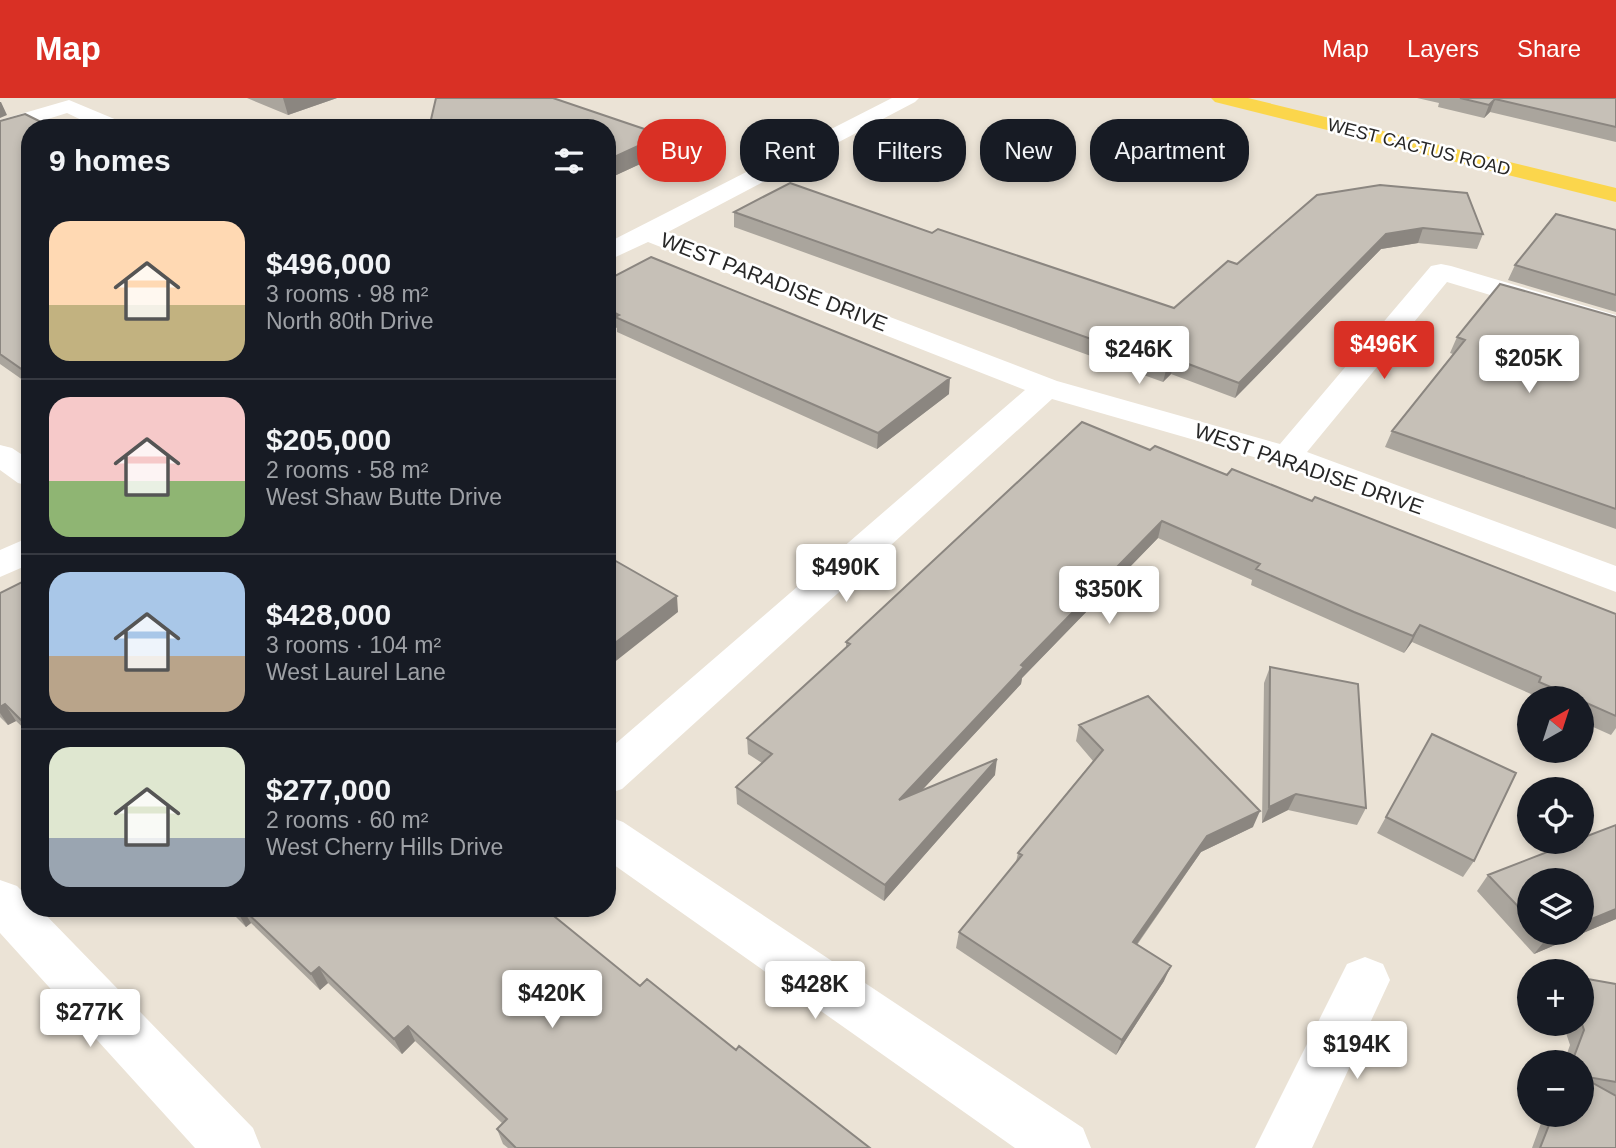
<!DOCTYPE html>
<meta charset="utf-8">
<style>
:root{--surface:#171b24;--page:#242831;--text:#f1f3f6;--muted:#9ea1a6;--line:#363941;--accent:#d93025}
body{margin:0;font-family:Helvetica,sans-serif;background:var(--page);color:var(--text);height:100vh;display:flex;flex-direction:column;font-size:26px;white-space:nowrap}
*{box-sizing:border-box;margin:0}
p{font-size:23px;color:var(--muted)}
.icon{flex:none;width:38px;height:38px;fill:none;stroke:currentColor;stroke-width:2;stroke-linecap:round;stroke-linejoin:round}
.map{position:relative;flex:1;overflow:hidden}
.drawer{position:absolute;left:21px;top:21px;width:595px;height:798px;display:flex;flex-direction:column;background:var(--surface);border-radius:28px;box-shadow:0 4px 10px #0003}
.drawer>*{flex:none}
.top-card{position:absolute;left:637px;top:21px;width:665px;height:63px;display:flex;gap:14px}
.needle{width:46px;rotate:39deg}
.tools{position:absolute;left:1517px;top:588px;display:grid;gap:14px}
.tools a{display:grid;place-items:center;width:77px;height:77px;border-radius:50%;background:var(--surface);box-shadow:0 4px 10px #0003;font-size:35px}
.price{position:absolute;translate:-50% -60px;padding:0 16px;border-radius:7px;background:#fff;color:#222;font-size:23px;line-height:46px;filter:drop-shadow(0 2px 4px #0008)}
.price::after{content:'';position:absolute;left:50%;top:42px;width:21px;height:16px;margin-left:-10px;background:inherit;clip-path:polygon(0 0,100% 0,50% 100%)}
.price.selected{background:var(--accent);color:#fff}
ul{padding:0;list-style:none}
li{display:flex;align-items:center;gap:21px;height:175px;padding:0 28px}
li+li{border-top:2px solid var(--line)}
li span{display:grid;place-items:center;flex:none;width:196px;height:140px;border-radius:21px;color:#555}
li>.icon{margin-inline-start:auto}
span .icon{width:84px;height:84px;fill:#fffc;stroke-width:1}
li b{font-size:30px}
h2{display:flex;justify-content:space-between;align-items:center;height:84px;padding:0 28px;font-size:30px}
.chip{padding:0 24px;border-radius:28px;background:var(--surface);box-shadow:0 4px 10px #0003;font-size:24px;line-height:63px}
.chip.selected{background:var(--accent);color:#fff}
header{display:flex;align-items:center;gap:42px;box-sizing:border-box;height:98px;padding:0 35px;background:var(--accent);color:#fff}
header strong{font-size:33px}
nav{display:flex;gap:38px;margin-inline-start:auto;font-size:24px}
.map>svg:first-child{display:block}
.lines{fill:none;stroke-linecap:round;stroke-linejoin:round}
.minor{fill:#fff;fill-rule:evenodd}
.major{fill:#fbd64c;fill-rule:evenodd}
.wall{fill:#aaa59d;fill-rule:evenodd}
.shaded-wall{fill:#8b8680}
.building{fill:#c6c0b7;stroke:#8b8680;stroke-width:2}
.labels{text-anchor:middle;stroke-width:5;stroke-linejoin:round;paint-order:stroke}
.far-street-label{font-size:18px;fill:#272727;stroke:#fff}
.street-label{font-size:21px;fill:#272727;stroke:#fff}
</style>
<header>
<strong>Map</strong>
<nav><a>Map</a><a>Layers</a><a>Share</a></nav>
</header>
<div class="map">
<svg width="1616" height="1050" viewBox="0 0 1616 1050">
<rect width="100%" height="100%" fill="#ebe3d6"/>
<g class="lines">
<path class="minor" d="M892 0H919L915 4 668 134 1057 283 1280 346 1431 168 1441 166 1451 168 1616 217V235L1447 184 1307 354 1616 468V494L1275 365 1052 301 622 691 607 696V653L1025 292 648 144 607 163V145Z
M69 2 124 25 127 30H98L67 15 0 36V22Z
M0 347 12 350 30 362V388L18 385 0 372Z
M30 439V466L0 479V452Z
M607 718 623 724 1083 1030 1091 1050H1015L607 762Z
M0 782 17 788 30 801V810H39L253 1030 261 1050H195L0 835Z
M1365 859 1383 866 1390 882 1312 1050H1255L1347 866Z"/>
<path class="major" d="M1211 0H1248L1616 90V104L1215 4Z"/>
</g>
<path class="wall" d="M247 0H337L288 17Z
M1417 0H1616V44L1490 14 1484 20 1438 9 1439 5Z
M0 23 30 30V287L0 266Z
M607 30 662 37 664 55 612 79 607 77Z
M1317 97 1483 136 1477 151 1418 145 1381 151 1235 300 1171 276 1163 284 734 129V114L932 135 1174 210 1237 166Z
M1616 132V214L1508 182 1515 167Z
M607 182 949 296 877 351 617 234V230L607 226Z
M1616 219V431L1385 349 1392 333 1453 256 1450 255 1457 239Z
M1150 352 1312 403 1616 516V630L1611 637 1582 624V600H1530V601H1528L1531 596 1412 544 1404 555 1251 487 1252 482 1158 440 1022 580 1021 586 922 692 995 677 884 803 737 706 736 689 762 665 748 656 747 640 846 550V544Z
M30 480V636L16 623 8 627 0 619V495Z
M1270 569 1366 710 1357 727 1288 712 1262 725 1264 585Z
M1079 627 1253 729 1201 754 1137 847 1164 883 1116 957 956 850 959 834 1016 764 1018 755 1093 663 1076 643Z
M1432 636 1474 763 1463 779 1377 735Z
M1616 727V821L1534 856 1477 793 1488 777 1573 744H1582V740ZM1530 782H1582V835H1530Z
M227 810H546L547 813 640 888 736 952 870 1050H508L503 1046 497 1031 503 1026 415 943 402 956 328 885 320 892 251 825 246 829Z
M1616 886V1050H1532L1544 1017H1582V964H1564L1570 947 1563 926H1582Z"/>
<path class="shaded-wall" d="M283 0H337L288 17Z
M1495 1 1490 14 1484 20 1489 7Z
M0 4H1L7 17 0 20Z
M662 37 664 55 612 79 610 61Z
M1423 130 1418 145 1381 151 1235 300 1239 285 1386 136Z
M1175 261 1171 276 1163 284 1167 268Z
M950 280 949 296 877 351 878 335Z
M1162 423 1158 440 1022 580 1021 586 898 718 899 702 1021 567Z
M677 498 678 514 607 570V551Z
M1420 527 1412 544 1404 555 1413 538Z
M5 606 16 623 8 627 0 615V609Z
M997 661 995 677 884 803 885 787Z
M1296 696 1288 712 1262 725 1269 709Z
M1260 713 1253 729 1201 754 1127 860 1133 844 1207 738Z
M241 810H242L251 825 246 829 237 813Z
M1616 811V821L1534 856 1547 840 1559 835H1582V825Z
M1171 868 1164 883 1116 957 1122 942Z
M319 869 328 885 320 892 311 876Z
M408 928 415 943 402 956 394 941Z"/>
<path class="building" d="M436 0H553L662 37 610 61 607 59V30H429Z
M1460 0H1616V29L1495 1 1489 7Z
M25 16 53 30H30V277L0 256V23Z
M790 85 932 135 938 131 1174 210 1228 163 1237 166 1317 97 1380 87 1467 95 1483 136 1423 130 1386 136 1239 285 1175 261 1167 268 734 114Z
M1556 116 1616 132V197L1515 167Z
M651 159 950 280 878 335 615 219 619 217 607 211V182Z
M1500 186 1616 219V411L1392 333 1465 242 1457 239Z
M1082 324 1150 352 1155 348 1227 377 1232 371 1312 403 1315 399 1616 516V618L1582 603V600H1576L1539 584 1541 579 1420 527 1413 538 1354 514 1256 471 1260 466 1162 423 1021 567 1024 569 899 702 997 661 885 787 736 689 772 656 747 640 850 546 846 544Z
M607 458 677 498 607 551Z
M30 480V631L5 606 0 609V495Z
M1270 569 1358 586 1366 710 1296 696 1269 709Z
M1148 598 1260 713 1207 738 1133 844 1171 868 1122 942 959 834 1022 757 1018 755 1103 652 1079 627Z
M1432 636 1516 675 1474 763 1386 719Z
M1616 727V811L1582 825V782H1530V821L1488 777 1573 744H1582V740Z
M242 810H544L640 888 647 881 736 952 739 948 870 1050H516L497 1031 507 1021 408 928 394 941 319 869 311 876Z
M1542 835H1559L1547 840Z
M1582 880 1616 886V984L1582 978V964H1572L1584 932 1582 926Z
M1582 979 1616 998V1050H1540L1553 1017H1582Z"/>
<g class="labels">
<g class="far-street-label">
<text transform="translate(1419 49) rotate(14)" y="6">WEST CACTUS ROAD</text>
</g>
<g class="street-label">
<text transform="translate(774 184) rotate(21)" y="7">WEST PARADISE DRIVE</text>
<text transform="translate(1309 371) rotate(19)" y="7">WEST PARADISE DRIVE</text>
</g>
</g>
</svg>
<div class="tools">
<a><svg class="needle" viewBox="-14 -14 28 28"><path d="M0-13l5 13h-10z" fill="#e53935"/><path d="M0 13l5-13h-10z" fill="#9ea1a6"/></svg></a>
<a><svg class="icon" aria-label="locate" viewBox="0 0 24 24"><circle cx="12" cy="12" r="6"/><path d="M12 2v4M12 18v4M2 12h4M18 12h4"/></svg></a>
<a><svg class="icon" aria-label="layers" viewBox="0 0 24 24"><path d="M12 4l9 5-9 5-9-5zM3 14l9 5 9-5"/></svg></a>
<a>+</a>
<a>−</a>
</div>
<b class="price selected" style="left:1384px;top:283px">$496K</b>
<b class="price" style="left:1139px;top:288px">$246K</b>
<b class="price" style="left:1529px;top:297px">$205K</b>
<b class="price" style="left:846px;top:506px">$490K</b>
<b class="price" style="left:1109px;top:528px">$350K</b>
<b class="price" style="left:815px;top:923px">$428K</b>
<b class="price" style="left:552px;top:932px">$420K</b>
<b class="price" style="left:90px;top:951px">$277K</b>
<b class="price" style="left:1357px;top:983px">$194K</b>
<div class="top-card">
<a class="chip selected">Buy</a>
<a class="chip">Rent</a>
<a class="chip">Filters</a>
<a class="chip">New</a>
<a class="chip">Apartment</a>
</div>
<section class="drawer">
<h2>9 homes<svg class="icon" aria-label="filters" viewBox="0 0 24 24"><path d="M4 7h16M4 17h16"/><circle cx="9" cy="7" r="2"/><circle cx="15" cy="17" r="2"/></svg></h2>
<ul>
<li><span style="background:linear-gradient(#ffd9b3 60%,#c2b280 0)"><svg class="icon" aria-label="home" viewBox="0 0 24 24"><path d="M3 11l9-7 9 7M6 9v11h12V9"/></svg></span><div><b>$496,000</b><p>3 rooms · 98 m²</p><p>North 80th Drive</p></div></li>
<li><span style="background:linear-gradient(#f6c9c9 60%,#8fb573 0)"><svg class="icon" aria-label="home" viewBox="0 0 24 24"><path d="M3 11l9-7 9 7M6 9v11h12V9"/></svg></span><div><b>$205,000</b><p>2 rooms · 58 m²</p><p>West Shaw Butte Drive</p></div></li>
<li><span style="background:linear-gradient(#a9c7e8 60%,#b9a48a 0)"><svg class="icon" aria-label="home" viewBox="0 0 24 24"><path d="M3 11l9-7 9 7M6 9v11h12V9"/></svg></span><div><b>$428,000</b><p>3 rooms · 104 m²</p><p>West Laurel Lane</p></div></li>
<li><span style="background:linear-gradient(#dfe7d0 65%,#9aa5b1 0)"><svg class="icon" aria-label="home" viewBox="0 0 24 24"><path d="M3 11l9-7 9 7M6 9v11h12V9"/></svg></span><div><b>$277,000</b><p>2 rooms · 60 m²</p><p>West Cherry Hills Drive</p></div></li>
</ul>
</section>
</div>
